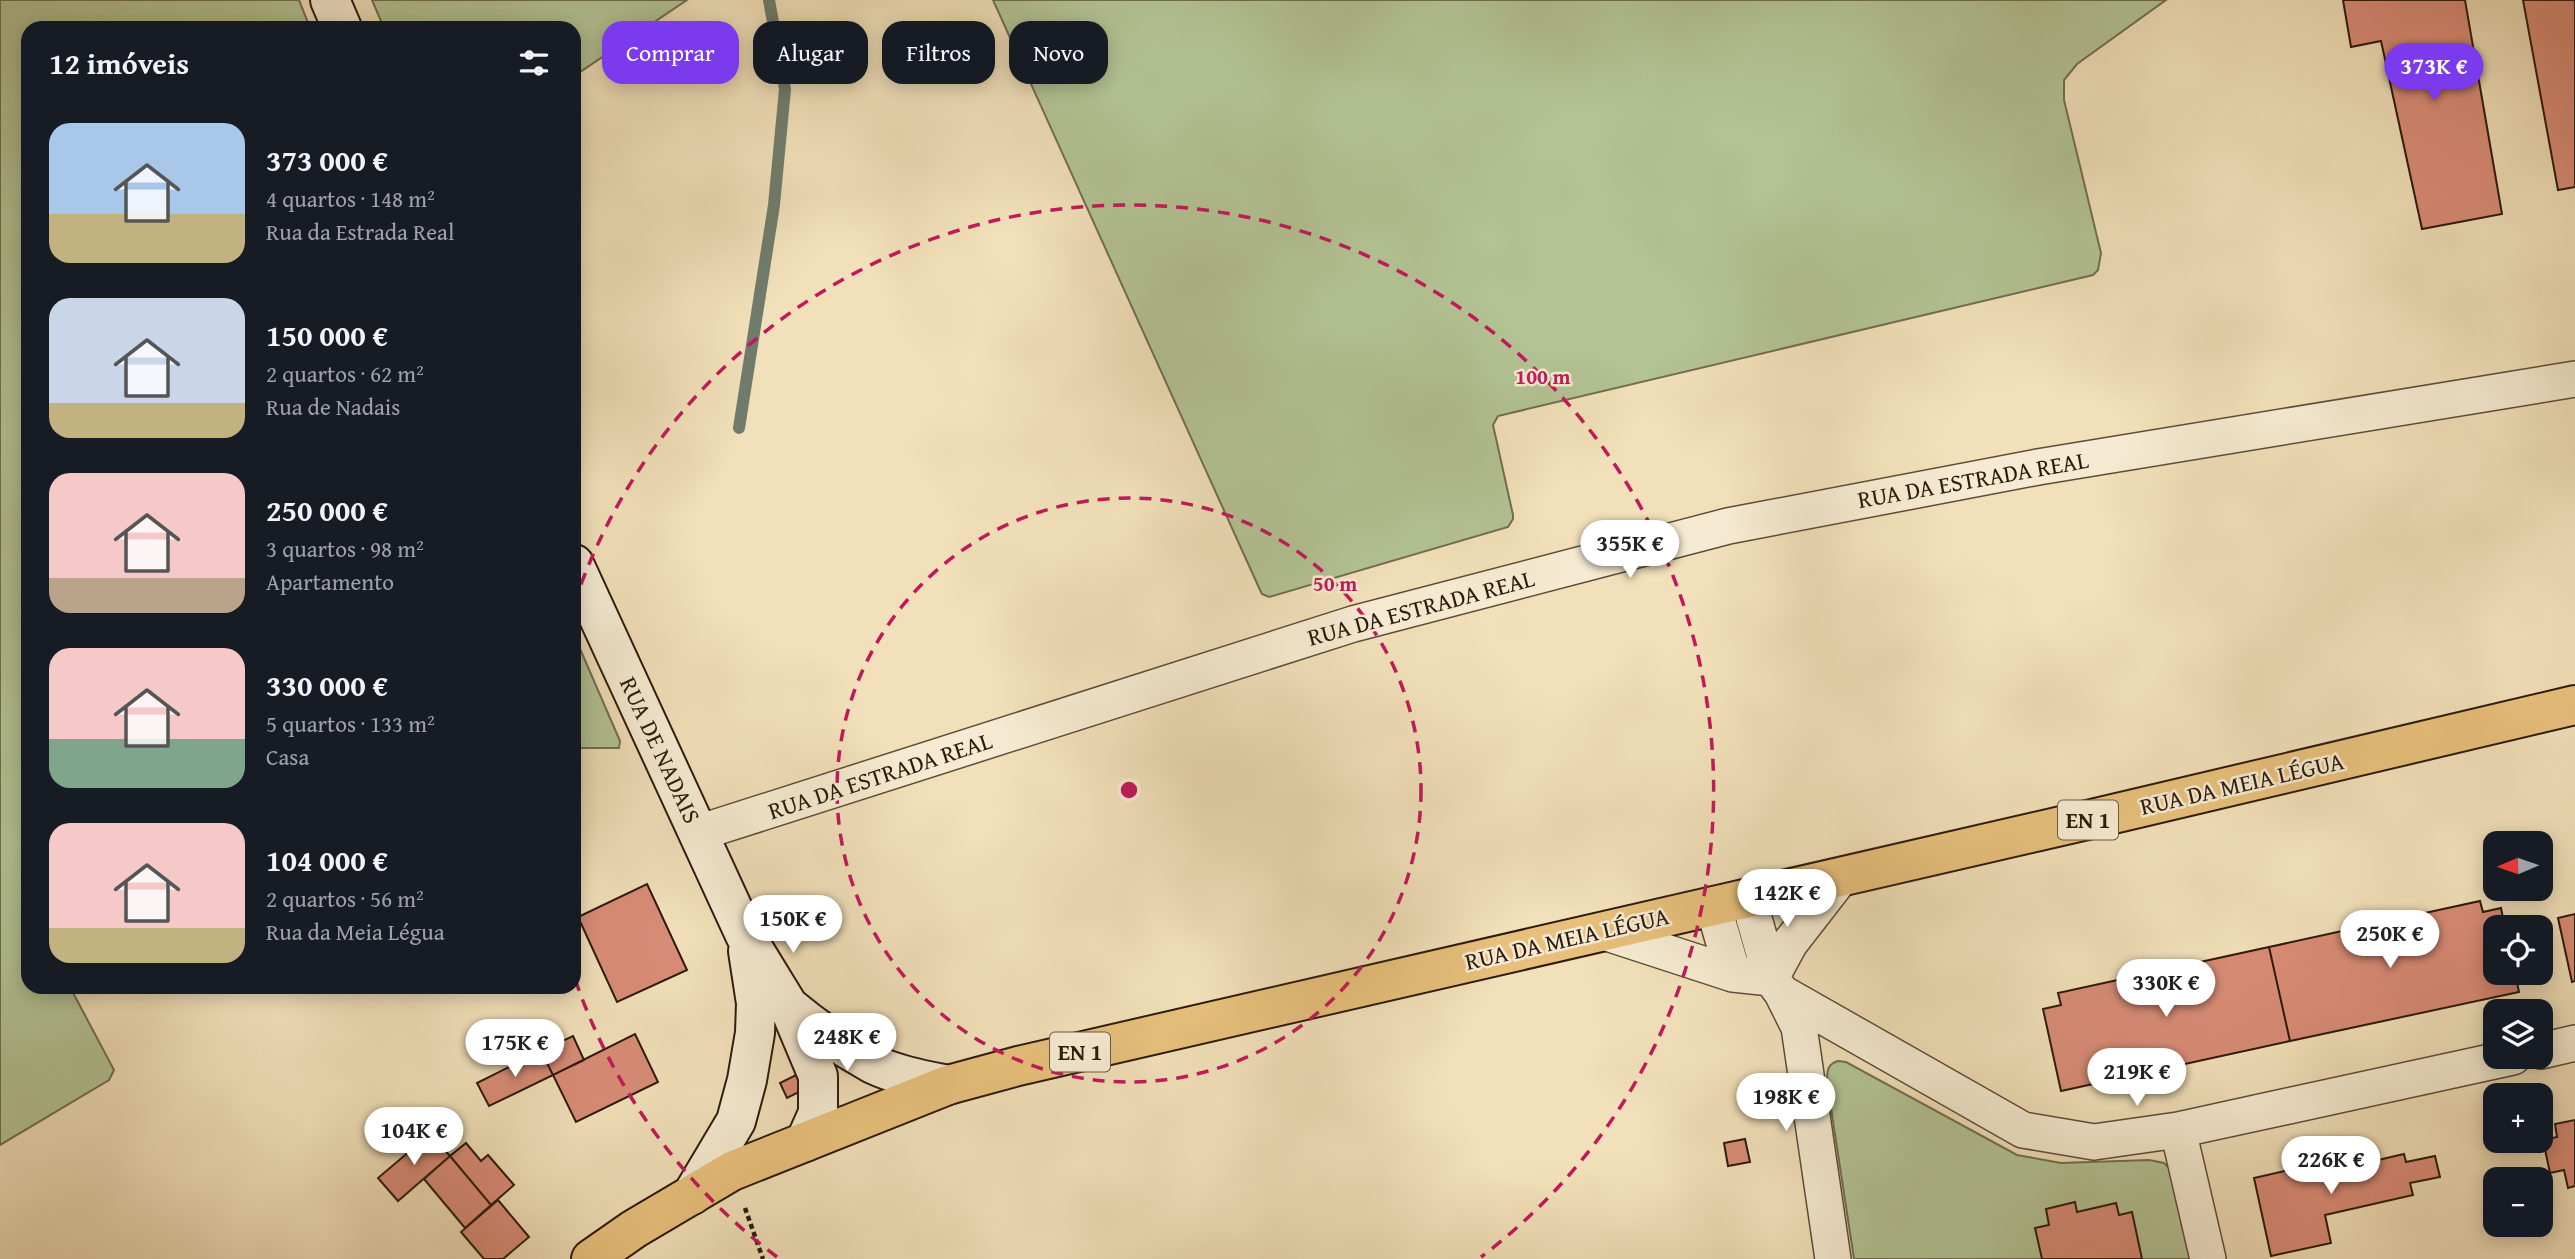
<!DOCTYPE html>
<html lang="pt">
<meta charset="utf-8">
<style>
:root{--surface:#171b24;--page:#242831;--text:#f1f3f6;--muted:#9ea1a6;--accent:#7c3aed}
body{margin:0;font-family:"Gentium Book Plus",serif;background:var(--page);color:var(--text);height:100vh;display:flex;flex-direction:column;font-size:26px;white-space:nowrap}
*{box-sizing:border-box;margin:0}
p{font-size:23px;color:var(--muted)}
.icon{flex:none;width:38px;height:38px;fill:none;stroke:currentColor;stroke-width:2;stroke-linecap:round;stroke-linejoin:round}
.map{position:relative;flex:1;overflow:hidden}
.panel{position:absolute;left:21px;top:21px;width:560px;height:973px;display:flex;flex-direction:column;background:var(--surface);border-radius:21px;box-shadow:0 4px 18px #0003}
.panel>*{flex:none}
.guide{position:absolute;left:602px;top:21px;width:665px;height:63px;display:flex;gap:14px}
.needle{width:46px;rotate:268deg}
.tools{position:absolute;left:2483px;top:831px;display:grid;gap:14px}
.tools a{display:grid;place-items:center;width:70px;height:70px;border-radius:14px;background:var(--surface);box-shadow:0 4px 18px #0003;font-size:35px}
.price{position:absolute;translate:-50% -60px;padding:0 16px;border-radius:24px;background:#fff;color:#222;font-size:23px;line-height:46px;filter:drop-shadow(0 2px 4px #0008)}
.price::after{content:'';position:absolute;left:50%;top:42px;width:21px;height:16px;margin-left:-10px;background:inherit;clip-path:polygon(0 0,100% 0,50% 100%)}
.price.active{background:var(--accent);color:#fff}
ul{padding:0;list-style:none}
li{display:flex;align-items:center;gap:21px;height:175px;padding:0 28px}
li span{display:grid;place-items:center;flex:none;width:196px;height:140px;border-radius:21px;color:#555}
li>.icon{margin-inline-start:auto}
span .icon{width:84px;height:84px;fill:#fffc;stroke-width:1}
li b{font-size:30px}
h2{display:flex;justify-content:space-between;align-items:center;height:84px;padding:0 28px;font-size:30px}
.pill{padding:0 24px;border-radius:21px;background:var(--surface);box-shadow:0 4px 18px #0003;font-size:24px;line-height:63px}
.pill.active{background:var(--accent);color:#fff}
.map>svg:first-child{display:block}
.green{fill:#b3c394;stroke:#706e51;stroke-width:2}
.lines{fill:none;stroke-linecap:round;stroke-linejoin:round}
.stream{stroke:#6f7c6d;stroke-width:12}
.building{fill:#d98c77;stroke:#2c1a0e;stroke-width:2}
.street-casing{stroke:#5d4c39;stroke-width:38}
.secondary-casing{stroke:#2c1a0e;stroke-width:42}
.primary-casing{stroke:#2c1a0e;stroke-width:42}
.path{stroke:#2c1a0e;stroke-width:4.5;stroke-dasharray:5 3.5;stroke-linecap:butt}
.street{stroke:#f6ebd2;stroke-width:35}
.secondary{stroke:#f6ebd2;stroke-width:38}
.primary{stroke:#e8c07c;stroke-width:38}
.ring{fill:none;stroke:#c2185b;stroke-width:3.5;stroke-dasharray:12 9}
.labels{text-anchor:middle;stroke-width:5;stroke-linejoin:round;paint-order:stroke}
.shield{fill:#f6ebd2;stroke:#695949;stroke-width:2}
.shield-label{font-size:23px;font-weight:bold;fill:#2c1a0e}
.street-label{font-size:24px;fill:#2c1a0e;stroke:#f6ebd2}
.centre{fill:#c2185b;stroke:#f6ebd2;stroke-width:3.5}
.ring-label{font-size:21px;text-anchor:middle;font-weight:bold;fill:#c2185b;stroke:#f6ebd2;stroke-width:5;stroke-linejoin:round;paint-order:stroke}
</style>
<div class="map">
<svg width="2575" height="1259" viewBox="0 0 2575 1259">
<rect width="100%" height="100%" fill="#f1e0b9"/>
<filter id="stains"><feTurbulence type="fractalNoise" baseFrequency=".00286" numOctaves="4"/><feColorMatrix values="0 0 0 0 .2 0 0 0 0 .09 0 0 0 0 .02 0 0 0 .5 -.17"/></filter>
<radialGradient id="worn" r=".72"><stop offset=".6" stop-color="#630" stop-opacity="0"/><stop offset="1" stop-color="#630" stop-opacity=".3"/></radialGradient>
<path class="green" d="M0 0H299L310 28H28V987H70L114 1070 109 1080 0 1145Z
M372 0H687L574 76V28H384Z
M993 0H2166L2077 64 2064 80V100L2101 253 2098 270 2093 275 1498 416 1493 425 1513 515V519L1508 527 1269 597 1262 594 1260 590Z
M574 635 620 741 619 748H574Z
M1838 1061 1846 1062 2017 1155 2061 1163 2149 1160 2164 1163 2174 1173 2193 1259H1854L1827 1082C1827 1072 1827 1064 1838 1061Z"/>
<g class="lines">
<path class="stream" d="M739 428 774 205 785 89 769 0"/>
</g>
<path class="building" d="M2343 0H2465L2502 214 2422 229 2381 41 2351 47Z
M2523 0H2575V187L2558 190Z
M647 884 687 970 617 1002 578 917Z
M2480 901 2483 912 2501 908 2505 928H2496V973H2515L2519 992 2290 1041 2269 947Z
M2575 914V981L2572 982 2558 918Z
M2269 947 2290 1041 2061 1091 2043 1009 2061 1005 2058 993Z
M635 1034 658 1082 576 1122 553 1075Z
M573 1036 584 1060 553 1075 541 1051Z
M541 1051 553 1075 489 1106 477 1083Z
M796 1075 803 1090 787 1098 780 1083Z
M2575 1120V1186L2568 1188 2564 1170 2550 1173 2543 1140 2557 1137 2555 1124Z
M430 1134 450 1156 398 1201 378 1178Z
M1745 1139 1750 1162 1728 1166 1724 1143Z
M466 1143 481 1161 488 1155 514 1185 491 1205 450 1156Z
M2404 1154 2406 1162 2435 1156 2440 1177 2410 1183 2413 1195 2325 1215 2331 1243 2271 1256 2254 1178 2346 1157 2348 1167Z
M450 1156 491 1205 465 1228 424 1179Z
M498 1200 529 1237 503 1259H484L461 1232Z
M2075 1202 2077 1212 2116 1203 2119 1215 2132 1212 2142 1259H2042L2035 1228 2049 1225 2046 1209Z"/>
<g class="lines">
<g class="street-casing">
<path id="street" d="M698 833 1353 624 1728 526 2038 467 2575 379
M1748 897 1771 978 1782 993 2023 1130 2094 1142 2178 1130 2513 1057
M1713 905 1733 974
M1601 931 1733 974 1771 978
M1771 978 1790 943 1842 876
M1782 993 1799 1027 1833 1259
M2541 1051 2575 1043
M2178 1130 2208 1259"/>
</g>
<g class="secondary-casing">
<path id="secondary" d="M330 0 342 28
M574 564 745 935 789 1007 818 1076V1113L805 1142
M791 1008C816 1029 844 1048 873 1064 896 1075 923 1080 948 1085
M692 1195 736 1121 747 1080 755 1033 756 1003 748 951"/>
</g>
<g class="primary-casing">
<path id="primary" d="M591 1259 634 1229 732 1171 948 1085 1018 1066 2096 818 2575 705"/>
</g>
<path class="path" d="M745 1208 763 1259"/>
<use href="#street" class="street"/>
<use href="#secondary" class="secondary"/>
<use href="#primary" class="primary"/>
</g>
<g class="ring">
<circle cx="1129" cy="790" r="292"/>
<path d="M777 1257A585 585 0 0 1 574 976M574 604A585 585 0 1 1 1481 1257"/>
</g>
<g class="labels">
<g class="shield">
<rect x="2058" y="800.5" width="60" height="39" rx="5"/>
<rect x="1050" y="1032.5" width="60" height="39" rx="5"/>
</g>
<g class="shield-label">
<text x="2088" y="828">EN 1</text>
<text x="1080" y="1060">EN 1</text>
</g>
<g class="street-label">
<text transform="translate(1973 480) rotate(-10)" y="8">RUA DA ESTRADA REAL</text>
<text transform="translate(1421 608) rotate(-15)" y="8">RUA DA ESTRADA REAL</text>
<text transform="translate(660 750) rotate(65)" y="8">RUA DE NADAIS</text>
<text transform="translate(880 776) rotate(-18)" y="8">RUA DA ESTRADA REAL</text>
<text transform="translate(2242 784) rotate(-13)" y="8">RUA DA MEIA LÉGUA</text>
<text transform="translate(1567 939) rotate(-13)" y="8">RUA DA MEIA LÉGUA</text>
</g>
</g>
<circle cx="1129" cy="790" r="10" class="centre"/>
<g class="ring-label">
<text x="1543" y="384">100 m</text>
<text x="1335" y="591">50 m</text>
</g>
<rect width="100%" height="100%" filter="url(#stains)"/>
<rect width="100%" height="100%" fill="url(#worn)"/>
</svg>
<div class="tools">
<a><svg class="needle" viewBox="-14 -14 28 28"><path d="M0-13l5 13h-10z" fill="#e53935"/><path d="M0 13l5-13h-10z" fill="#9ea1a6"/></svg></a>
<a><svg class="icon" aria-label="locate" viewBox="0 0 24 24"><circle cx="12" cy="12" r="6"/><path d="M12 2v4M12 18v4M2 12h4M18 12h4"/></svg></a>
<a><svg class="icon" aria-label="layers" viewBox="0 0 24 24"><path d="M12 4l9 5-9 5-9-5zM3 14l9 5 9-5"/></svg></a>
<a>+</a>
<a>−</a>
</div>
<b class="price active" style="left:2434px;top:103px">373K €</b>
<b class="price" style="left:1630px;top:580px">355K €</b>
<b class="price" style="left:1787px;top:929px">142K €</b>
<b class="price" style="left:793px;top:955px">150K €</b>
<b class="price" style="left:2390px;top:970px">250K €</b>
<b class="price" style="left:2166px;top:1019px">330K €</b>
<b class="price" style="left:847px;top:1073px">248K €</b>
<b class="price" style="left:515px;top:1079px">175K €</b>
<b class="price" style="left:2137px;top:1108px">219K €</b>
<b class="price" style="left:1786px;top:1133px">198K €</b>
<b class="price" style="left:414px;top:1167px">104K €</b>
<b class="price" style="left:2331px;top:1196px">226K €</b>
<div class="guide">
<a class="pill active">Comprar</a>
<a class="pill">Alugar</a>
<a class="pill">Filtros</a>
<a class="pill">Novo</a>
</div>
<section class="panel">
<h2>12 imóveis<svg class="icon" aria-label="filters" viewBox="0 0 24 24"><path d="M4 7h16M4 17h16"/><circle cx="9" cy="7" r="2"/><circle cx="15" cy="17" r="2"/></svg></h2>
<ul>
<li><span style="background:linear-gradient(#a9c7e8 65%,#c2b280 0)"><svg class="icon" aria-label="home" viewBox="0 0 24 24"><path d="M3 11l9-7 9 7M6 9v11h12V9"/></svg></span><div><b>373 000 €</b><p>4 quartos · 148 m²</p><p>Rua da Estrada Real</p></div></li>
<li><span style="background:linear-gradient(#c9d6e8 75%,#c2b280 0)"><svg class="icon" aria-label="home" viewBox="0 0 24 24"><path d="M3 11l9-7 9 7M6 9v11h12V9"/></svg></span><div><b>150 000 €</b><p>2 quartos · 62 m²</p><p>Rua de Nadais</p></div></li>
<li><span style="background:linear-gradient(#f6c9c9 75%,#b9a48a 0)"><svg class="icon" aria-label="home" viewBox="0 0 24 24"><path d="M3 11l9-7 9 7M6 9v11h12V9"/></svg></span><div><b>250 000 €</b><p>3 quartos · 98 m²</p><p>Apartamento</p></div></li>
<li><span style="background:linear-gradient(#f6c9c9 65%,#7fa58c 0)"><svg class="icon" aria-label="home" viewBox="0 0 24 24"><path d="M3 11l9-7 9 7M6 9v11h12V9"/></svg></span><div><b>330 000 €</b><p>5 quartos · 133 m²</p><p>Casa</p></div></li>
<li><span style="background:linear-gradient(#f6c9c9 75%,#c2b280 0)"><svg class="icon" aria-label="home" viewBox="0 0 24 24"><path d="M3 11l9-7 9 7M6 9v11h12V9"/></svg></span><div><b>104 000 €</b><p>2 quartos · 56 m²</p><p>Rua da Meia Légua</p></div></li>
</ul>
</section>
</div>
